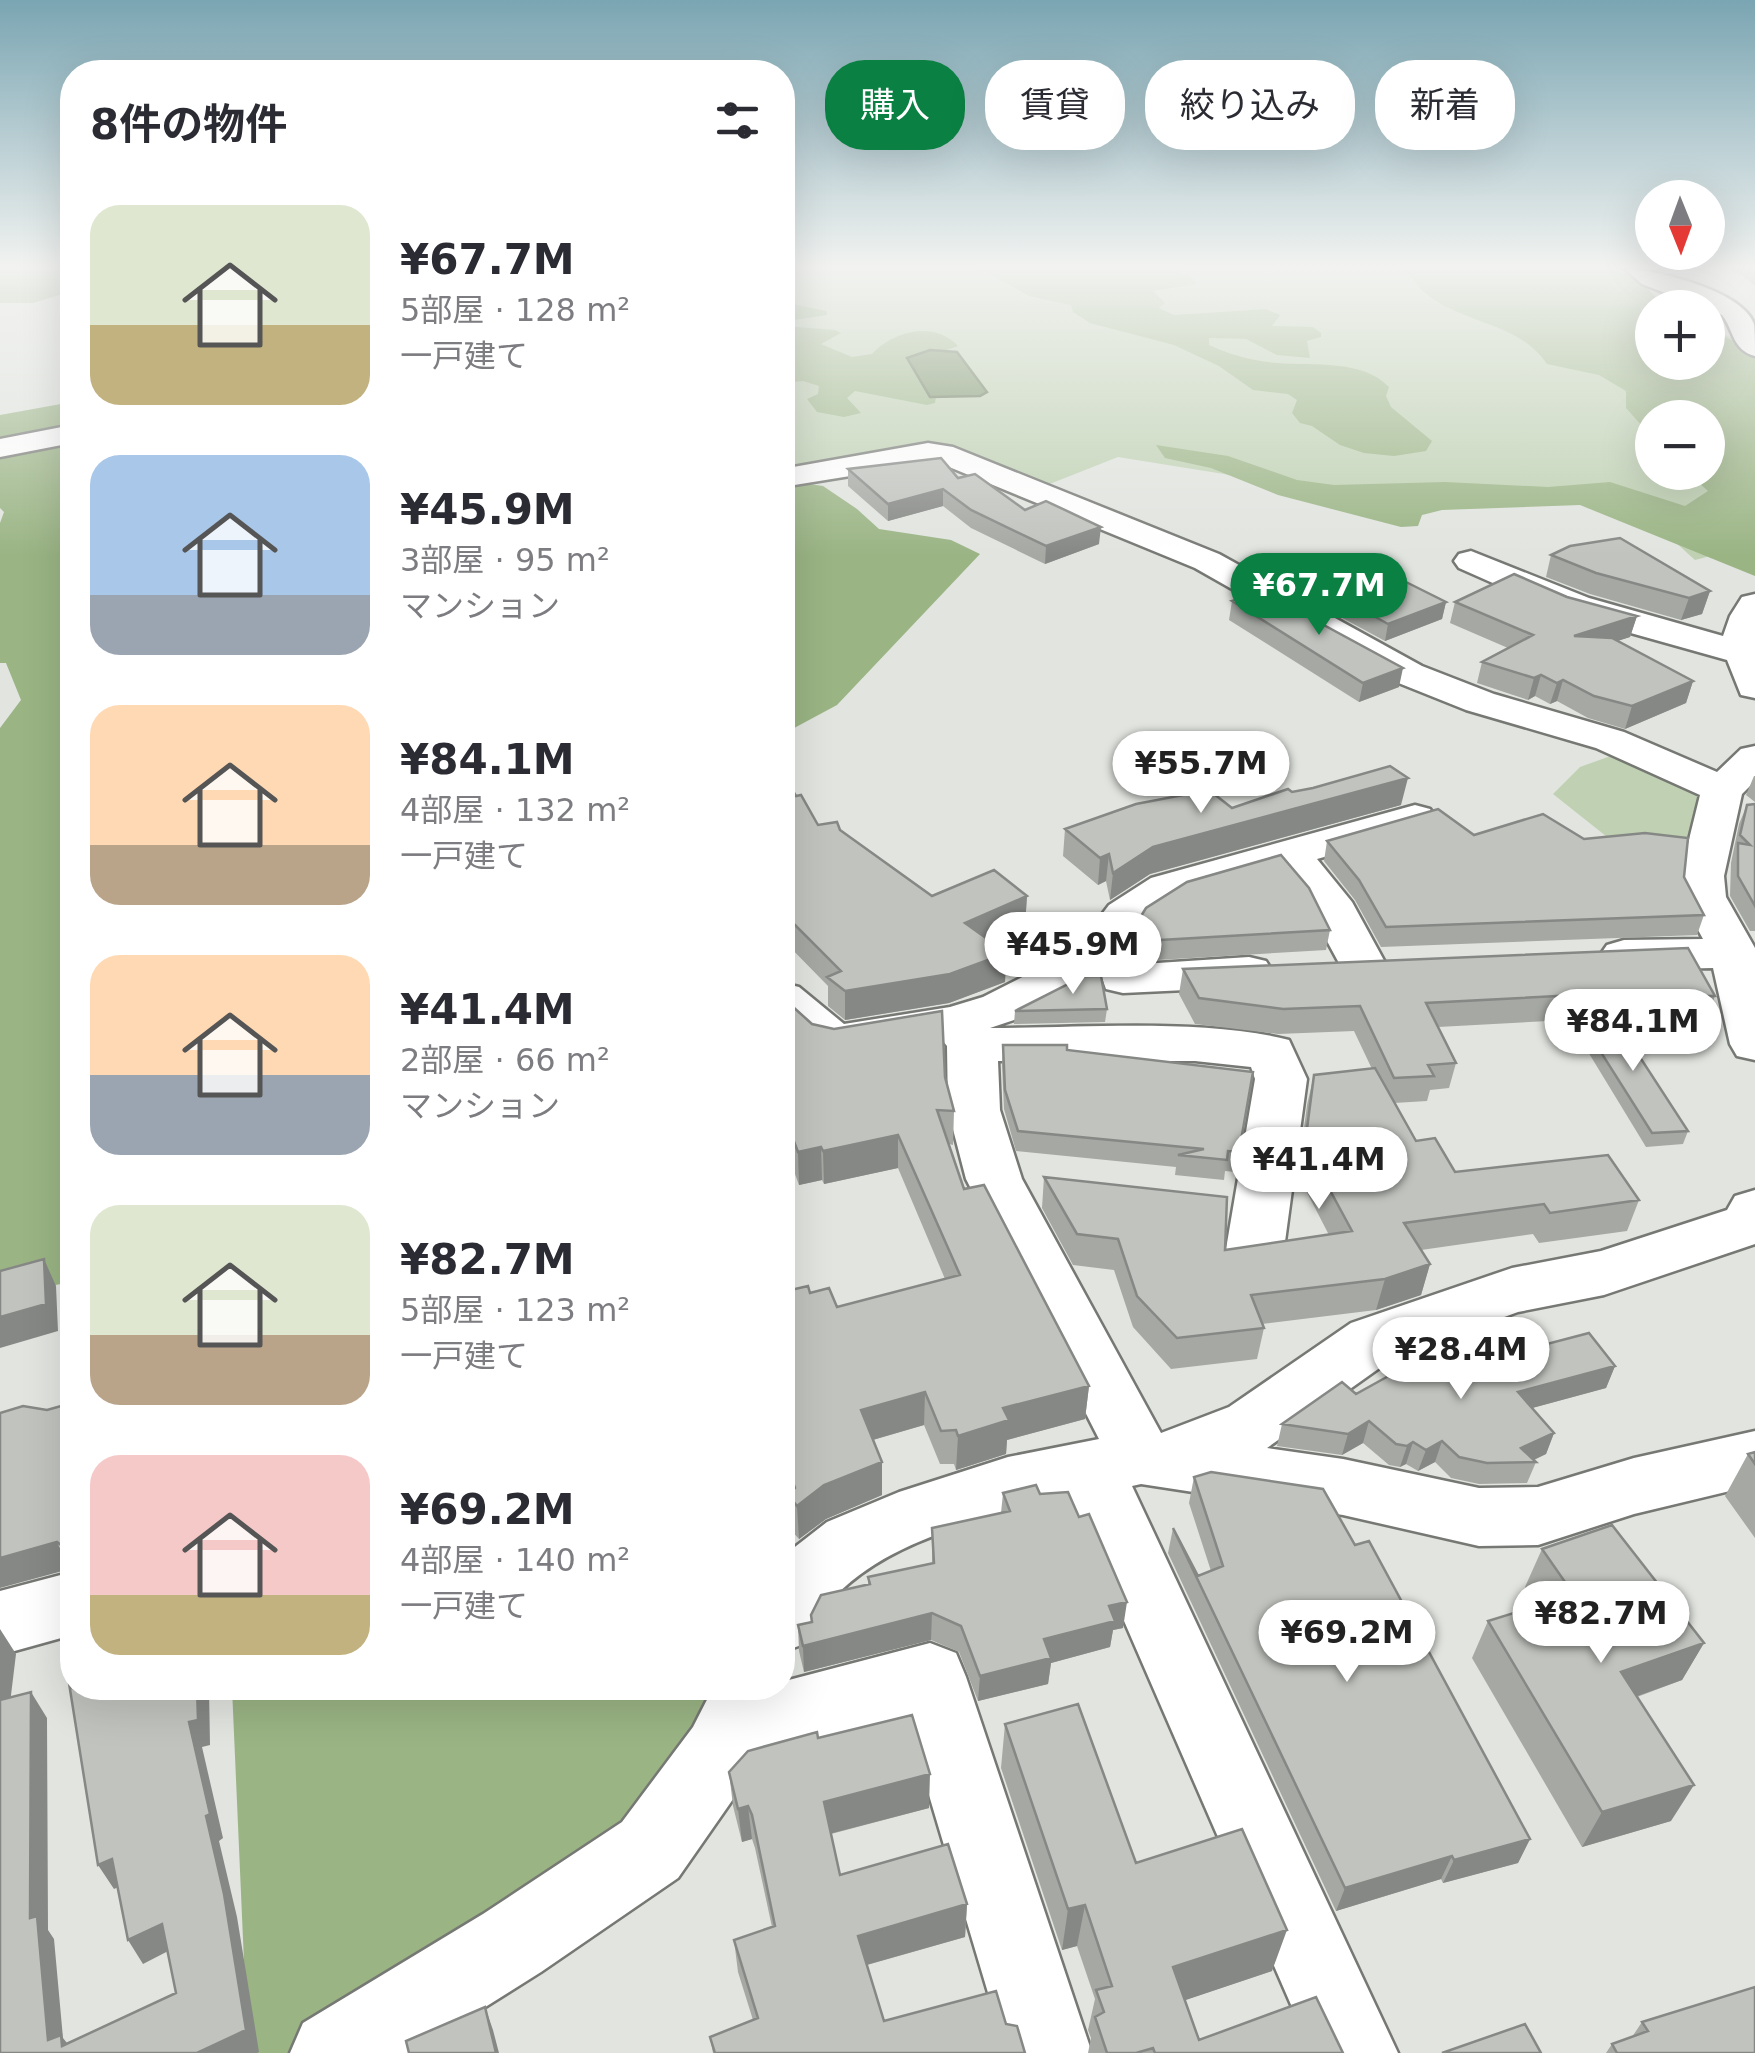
<!DOCTYPE html>
<html lang="ja">
<meta charset="utf-8">
<style>
:root{--surface:#fff;--page:#f7f7f7;--text:#2b2b33;--muted:#7c7c81;--accent:#0b8043}
body{margin:0;font-family:"DejaVu Sans","Noto Sans JP",sans-serif;background:var(--page);color:var(--text);height:100vh;display:flex;flex-direction:column;font-size:38px;white-space:nowrap}
*{box-sizing:border-box;margin:0}
p{font-size:32px;color:var(--muted)}
.icon{flex:none;width:55px;height:55px;fill:none;stroke:currentColor;stroke-width:2;stroke-linecap:round;stroke-linejoin:round}
.map{position:relative;flex:1;overflow:hidden}
.panel{position:absolute;left:60px;top:60px;width:735px;height:1640px;display:flex;flex-direction:column;background:var(--surface);border-radius:40px;box-shadow:0 10px 40px #0002}
.panel>*{flex:none}
.top-card{position:absolute;left:825px;top:60px;width:780px;height:90px;display:flex;gap:20px}
.needle{width:65px;rotate:179deg}
.fabs{position:absolute;left:1635px;top:180px;display:grid;gap:20px}
.fabs a{display:grid;place-items:center;width:90px;height:90px;border-radius:50%;background:var(--surface);box-shadow:0 10px 40px #0002;font-size:50px}
.price{position:absolute;translate:-50% -85px;padding:0 22px;border-radius:35px;background:#fff;color:#222;font-size:32px;line-height:65px;filter:drop-shadow(0 2px 5px #0008)}
.price::after{content:'';position:absolute;left:50%;top:60px;width:30px;height:22px;margin-left:-15px;background:inherit;clip-path:polygon(0 0,100% 0,50% 100%)}
.price.current{background:var(--accent);color:#fff}
ul{padding:0;list-style:none}
li{display:flex;align-items:center;gap:30px;height:250px;padding:0 30px}
li span{display:grid;place-items:center;flex:none;width:280px;height:200px;border-radius:30px;color:#555}
li>.icon{margin-inline-start:auto}
span .icon{width:120px;height:120px;fill:#fffc;stroke-width:1}
li b{font-size:42px}
h2{display:flex;justify-content:space-between;align-items:center;height:120px;padding:0 30px;font-size:42px}
.pill{padding:0 35px;border-radius:40px;background:var(--surface);box-shadow:0 10px 40px #0002;font-size:35px;line-height:90px}
.pill.current{background:var(--accent);color:#fff}
.map>svg:first-child{display:block}
.green{fill:#bfd1b2;fill-rule:evenodd}
.forest{fill:#9ab484}
.water{fill:#758e60;stroke:#5f7151;stroke-width:2.5}
.lines{fill:none;stroke-linecap:round;stroke-linejoin:round}
.minor-casing{stroke:#767874;stroke-width:5}
.minor{fill:#fff;fill-rule:evenodd}
.wall{fill:#a5a8a3}
.shaded-wall{fill:#868885}
.building{fill:#c0c3be;stroke:#868885;stroke-width:2.5}
</style>
<div class="map">
<svg width="1755" height="2053" viewBox="0 0 1755 2053">
<rect width="100%" height="100%" fill="#e1e4df"/>
<path class="green" d="M782 269H1608L1669 307 1652 308V362H1708V328L1755 347V544L1695 560 1630 501 1357 508 1261 480 1118 457 1037 489 942 453 783 478ZM1652 418H1708V472H1652Z
M1619 753 1709 792 1698 836 1616 844 1553 794 1580 767Z"/>
<path class="forest" d="M0 269 72 271V291L33 303H0Z
M982 269H1170L1189 275 1197 284 1153 291 1165 303 1159 308 1174 315 1266 309 1280 315 1272 326 1313 327 1321 333V337L1307 341 1310 358 1277 355 1246 339 1209 338V345C1230 355 1253 361 1277 363 1312 366 1363 359 1389 387L1386 396 1391 407 1432 441 1426 451 1394 456 1364 453 1340 445 1312 426 1300 423 1292 413 1297 400 1288 394 1253 390 1219 366 1174 345 1090 323 1073 312 1071 305 1029 296Z
M1403 269H1612L1637 278 1666 307 1652 308V362H1708V330L1755 350V576L1580 505 1442 510 1422 515 1418 526 1401 527 1278 495 1211 468 1165 458 1156 445 1228 456 1297 480 1334 485 1445 482 1548 487 1610 482 1685 506 1708 491 1688 473 1708 472V418H1652V437L1626 408V391L1599 375 1547 364C1518 321 1460 324 1424 292 1415 285 1413 276 1403 269Z
M783 302 827 311V315L787 321 784 326 835 330 841 333 821 344 852 357 872 354C893 331 934 320 958 346L944 351 935 403 927 405 855 391 847 398 861 413 844 417 817 412 807 399 818 394 819 386 803 381 783 383Z
M72 402V1282L0 1295V728L21 700 6 663H0V523L4 512 0 508V415Z
M782 480 823 486 857 509 879 529 951 540 980 554 837 705 783 734Z
M232 1688H711L639 1830 298 2053H248Z"/>
<path class="water" d="M930 350 957 352 987 392 980 396 930 397 907 358Z"/>
<g class="lines">
<g class="minor-casing">
<path id="minor" d="M1625 269C1655 269 1743 291 1754 324 1755 333 1755 346 1755 356 1732 350 1734 330 1722 315L1642 284Z
M72 425V443L0 457V439Z
M928 443 953 447 1219 554 1422 666 1494 694 1624 732 1717 772 1741 749 1755 746V781L1742 794 1724 876 1726 897 1755 948V1060L1737 1056 1730 1044 1713 968 1624 970 1607 965 1600 955 1607 945 1624 940 1703 939 1680 897V876L1700 795 1596 748 1466 710 1396 682 1195 568 937 462 782 487V469Z
M1471 551 1589 598 1723 636 1730 616 1742 597 1755 594V698L1741 695 1727 660 1563 614 1459 568 1454 561 1459 554Z
M1415 805 1430 809 1436 818 1430 827 1317 859 1352 902 1387 966 1380 976 1363 981 1346 976 1308 906 1279 870 1183 898 1141 925 1112 966 1249 957 1266 961 1273 972 1266 983 1249 987 1123 993 1106 989 1101 975 1017 1019 990 1028C1079 1028 1205 1018 1289 1040L1307 1079 1284 1249 1275 1264 1255 1270 1235 1264 1226 1249 1255 1079 1251 1067 1195 1061H998L1000 1110 1022 1179 1161 1433 1229 1407 1351 1323 1512 1268 1601 1251 1727 1210 1735 1196 1755 1190V1244L1604 1295 1518 1312 1395 1357 1267 1448 1343 1459 1479 1488 1538 1487 1634 1458 1755 1431V1485L1634 1514 1538 1545 1479 1546 1343 1515 1141 1484 1132 1486 1398 2053H1312L1071 1499C991 1517 887 1537 830 1602 820 1613 814 1630 807 1643L782 1652V1557L827 1522 899 1492 1008 1457 1099 1439 966 1179 948 1110 947 1046 942 1040 834 1058 816 1054 782 1024V983L799 987 844 1024 950 1007 983 997 1074 951 1109 905 1151 878Z
M72 1572V1635L0 1655V1591Z
M930 1643 956 1653 966 1677 1092 2053H1006L906 1718 755 1760 747 1779 678 1878 541 1972 412 2053H290L303 2023 483 1914 622 1822 693 1727 713 1688H782V1677L785 1681Z"/>
</g>
<use href="#minor" class="minor"/>
</g>
<path class="wall" d="M1729 269H1755V286L1744 277Z
M848 469 958 478 1099 544 1045 564 971 528 943 506 888 521 848 486Z
M1551 555 1710 591 1702 614 1681 620 1590 594 1546 577Z
M1325 589 1446 602 1442 619 1385 641 1322 607Z
M1567 597 1637 616 1630 637 1617 641 1693 681 1686 703 1625 729 1588 718 1557 701 1550 704 1535 696 1528 700 1477 683 1482 662 1508 648 1450 623 1455 602Z
M1232 601 1399 687 1359 702 1229 620Z
M1754 776H1755V802L1746 795Z
M782 790 796 796 818 825 840 830 932 896H1027L1025 925 989 940 1005 982 949 1003 845 1020 828 1006V986L782 939Z
M1292 792 1401 805 1150 874 1110 900 1106 881 1098 885 1063 856 1065 829 1232 808Z
M1755 804V931H1750L1730 896 1731 863 1739 824 1747 805Z
M1474 835 1584 839 1684 877 1704 915 1697 935 1381 947 1355 900 1324 861 1327 841Z
M1330 930 1326 950 1123 962 1125 942Z
M1183 969 1715 996 1705 1021 1616 1020 1688 1131 1683 1144 1646 1147 1579 1037 1583 1024 1590 1020H1568L1438 1027 1456 1063 1449 1088 1430 1090 1427 1101 1394 1103 1416 1141 1455 1172 1639 1200 1627 1231 1539 1243 1533 1234 1421 1250 1430 1264 1421 1295 1376 1310 1262 1324 1264 1328 1257 1359 1171 1369 1133 1327 1114 1270 1073 1265 1042 1208 1044 1177 1225 1250 1329 1235 1298 1175 1307 1105 1314 1075 1372 1069 1354 1031 1278 1034 1195 1024 1179 994Z
M782 997 812 1024 945 1077 954 1111 953 1145 949 1144 964 1189 1089 1386 1085 1419 1007 1440 1006 1454 956 1470 954 1464H940L924 1425 873 1440 882 1495 826 1519 799 1539 789 1528 788 1494 782 1478V1292L810 1293 837 1307 945 1279 898 1168 824 1184 822 1180 799 1185 782 1139Z
M1107 1009 1105 1022 1014 1024 1015 1011Z
M1003 1045 1067 1050 1239 1152 1235 1172 1225 1171 1224 1180 1175 1175 1176 1167 1016 1151 1004 1109 1002 1065Z
M1615 1366 1606 1388 1532 1408 1554 1433 1546 1454 1534 1460 1536 1462 1527 1483 1479 1484 1451 1478 1435 1462 1418 1471 1406 1464 1400 1467 1389 1465 1363 1443 1342 1455 1277 1446 1282 1424 1356 1394 1400 1379 1440 1372Z
M1755 1452V1538L1725 1496 1748 1454Z
M1194 1477 1355 1545 1530 1839 1518 1863 1443 1883 1441 1879 1336 1911 1168 1553 1173 1528 1198 1576 1211 1571 1189 1503Z
M1003 1493 1040 1494 1123 1628 1113 1630 1110 1647 1051 1663 1048 1684 978 1701 959 1652 931 1640 804 1672 799 1651 798 1625 811 1622V1615L868 1584V1577L932 1564V1528L1001 1513Z
M1542 1549 1704 1643 1682 1680 1637 1697 1671 1821 1582 1847 1472 1658 1488 1621 1522 1611 1525 1605 1536 1602 1525 1587Z
M1005 1724 1136 1863 1272 1971 1185 2000 1199 2040 1343 2053H1088L1091 2038 1088 2030 1095 1999 1077 1946 1062 1950 1001 1768Z
M818 1738 929 1808 831 1834 840 1875 967 1904 965 1937 867 1965 884 2021 1006 2024 1025 2053H713L710 2037 753 2020 738 1972 734 1940 772 1927 755 1848 752 1839 742 1842 733 1806 729 1772Z
M1642 2022 1755 2053H1606L1612 2044 1632 2037Z"/>
<path class="shaded-wall" d="M943 489V506L888 521V504Z
M1101 527 1099 544 1045 564 1046 546Z
M1710 591 1702 614 1681 620 1689 598Z
M1446 602 1442 619 1385 641 1388 624Z
M1637 616 1630 637 1568 657 1574 636Z
M1403 668 1399 687 1359 702 1363 683Z
M1541 675 1535 696 1528 700 1534 678Z
M1563 680 1557 701 1550 704 1557 683Z
M1693 681 1686 703 1625 729 1632 706Z
M1408 778 1401 805 1150 874 1110 900 1113 873 1153 847Z
M1109 854 1106 881 1098 885 1100 858Z
M1027 896 1025 925 964 952 965 923Z
M1007 953 1005 982 949 1003 845 1020V991Z
M898 1135V1168L824 1184 823 1151Z
M821 1147 822 1180 799 1185 798 1152Z
M44 1259 56 1286 58 1331 0 1348V1317Z
M1430 1264 1421 1295 1376 1310 1385 1279Z
M1615 1366 1606 1388 1510 1414 1518 1392Z
M1089 1386 1085 1419 1007 1440 1006 1454 956 1470 958 1436 1003 1408Z
M925 1392 924 1425 862 1443 861 1410Z
M1369 1421 1363 1443 1342 1455 1348 1434Z
M1554 1433 1546 1454 1529 1462 1521 1448Z
M1442 1441 1435 1462 1418 1471 1426 1450Z
M1413 1442 1406 1464 1400 1467 1407 1446Z
M882 1462V1495L826 1519 799 1539 797 1506 824 1485Z
M57 1542 66 1560 72 1558V1581L66 1570 0 1588V1558Z
M1127 1602 1123 1628 1113 1630 1110 1647 1051 1663 1048 1684 978 1701 980 1676 1044 1639 1109 1606Z
M932 1613 931 1640 804 1672 803 1646Z
M0 1629 16 1654 7 1728 0 1717Z
M1704 1643 1682 1680 1601 1709 1621 1672Z
M197 1688H209L210 1745 202 1747 223 1838 219 1841 237 1917 259 2052 257 2053H197L206 1816 189 1722Z
M31 1692 47 1718 48 1930 54 1939 63 2038 75 2053 48 2040 30 1918Z
M930 1774 929 1808 825 1835 824 1802Z
M1694 1785 1671 1821 1582 1847 1602 1812Z
M748 1806 752 1839 742 1842 738 1809Z
M1530 1839 1518 1863 1443 1883 1454 1860Z
M1452 1856 1441 1879 1336 1911 1345 1888Z
M112 1859 127 1883 114 1889 98 1865Z
M967 1904 965 1937 859 1967 858 1936Z
M1085 1905 1077 1946 1062 1950 1068 1909Z
M162 1924 176 1947 143 1964 128 1940Z
M1287 1930 1272 1971 1162 2008 1173 1967Z
M485 2007 493 2030 499 2053H496Z"/>
<path class="building" d="M941 458 958 478 975 474 1025 510 1046 501 1101 527 1046 546 971 510 943 489 888 504 848 469Z
M1620 538 1710 591 1689 598 1596 573 1551 555 1570 546Z
M1386 572 1446 602 1388 624 1325 589Z
M1514 574 1567 597 1637 616 1574 636 1612 638 1693 681 1632 706 1594 696 1563 680 1557 683 1541 675 1534 678 1482 662 1533 635 1455 602Z
M1263 592 1403 668 1363 683 1232 601Z
M1390 766 1408 778 1153 847 1113 873 1109 854 1100 858 1065 829 1136 804 1209 790 1232 808 1288 789 1292 792 1313 788Z
M792 789 796 796 801 795 818 825 837 822 840 830 932 896 994 870 1027 896 965 923 1007 953 950 974 845 991 827 977 841 971 782 912V790Z
M1755 804V906L1738 876V843L1750 845 1740 835 1747 805Z
M1438 809 1474 835 1543 814 1584 839 1645 833 1688 838 1684 877 1704 915 1386 927 1359 880 1327 841Z
M1281 855 1309 888 1330 930 1125 942 1146 908 1187 882Z
M1688 948 1715 996 1576 995 1426 1003 1456 1063 1428 1065 1434 1076 1394 1078 1360 1006 1283 1009 1199 998 1183 969Z
M1084 976H1101L1107 1009 1015 1011Z
M782 997 812 1024 834 1029 942 1011 945 1077 954 1111 937 1110 964 1189 984 1185 1089 1386 1003 1408 1009 1420 958 1436 956 1430 941 1431 925 1392 861 1410 882 1462 824 1485 797 1506 788 1495 795 1488 782 1451V1292L808 1286 810 1293 829 1288 837 1307 960 1275 898 1135 823 1151 821 1147 798 1152 782 1110Z
M1608 1008 1688 1131 1652 1133 1583 1024Z
M1003 1045H1067V1050L1253 1072 1239 1152 1228 1151 1227 1160 1178 1155 1204 1149 1018 1131 1005 1090Z
M1375 1068 1416 1141 1435 1138 1455 1172 1608 1155 1639 1200 1550 1213 1544 1204 1404 1223 1430 1264 1385 1279 1251 1295 1264 1328 1177 1338 1137 1296 1118 1239 1077 1234 1044 1177 1227 1197 1225 1250 1352 1231 1305 1144 1314 1075Z
M44 1259 46 1304 0 1317V1271Z
M1589 1333 1615 1366 1518 1392 1554 1433 1521 1448 1536 1462 1487 1463 1459 1457 1442 1441 1426 1450 1413 1442 1407 1446 1396 1444 1369 1421 1348 1434 1282 1424 1342 1382 1356 1394 1394 1373 1400 1379 1431 1364 1440 1372Z
M72 1403V1558L62 1561V1546L57 1542 0 1558V1413L23 1406 47 1410Z
M1755 1452V1464L1748 1454Z
M1211 1472 1323 1489 1355 1545 1369 1541 1530 1839 1454 1860 1452 1856 1345 1888 1173 1528 1198 1576 1223 1566 1194 1477Z
M1036 1485 1040 1494 1068 1492 1079 1517 1089 1514 1127 1602 1109 1606 1115 1621 1044 1639 1051 1658 980 1676 961 1626 932 1613 803 1646 798 1625 812 1622 811 1615 821 1595 870 1584 868 1577 934 1563 932 1528 1010 1511 1003 1493Z
M1612 1525 1704 1643 1621 1672 1694 1785 1602 1812 1488 1621 1527 1609 1525 1605 1572 1592 1542 1549Z
M72 1682V1688H197L198 1720 189 1722 210 1814 206 1816 224 1894 246 2030 197 2053H0V1700L31 1692 30 1918 37 1916 48 2040 61 2035 62 2046 176 1993 162 1924 128 1940 112 1859 98 1865 69 1683Z
M1078 1704 1136 1863 1242 1829 1287 1930 1173 1967 1199 2040 1316 1997 1343 2053H1155L1153 2048 1136 2053H1107L1095 2017 1104 2012 1096 1990 1112 1986 1085 1905 1068 1909 1005 1724Z
M912 1715 930 1774 824 1802 840 1875 948 1844 967 1904 858 1936 884 2021 996 1991 1006 2024 1017 2026 1025 2053H715L710 2037 758 2018 734 1940 775 1926 752 1815 748 1806 738 1809 729 1772 748 1751 817 1732 818 1738Z
M1755 1987V2053H1617L1612 2044 1648 2031 1642 2022Z
M485 2007 496 2053H409L406 2041Z
M1525 2024 1541 2053H1442Z"/>
<linearGradient id="sky" x2="0" y2="1"><stop stop-color="#7aa5b2"/><stop offset="0.48" stop-color="#f2f3f1"/><stop offset="1" stop-color="#f2f3f1" stop-opacity="0"/></linearGradient>
<rect width="1755" height="556" fill="url(#sky)"/>
</svg>
<div class="fabs">
<a><svg class="needle" viewBox="-14 -14 28 28"><path d="M0-13l5 13h-10z" fill="#e53935"/><path d="M0 13l5-13h-10z" fill="#7c7c81"/></svg></a>
<a>+</a>
<a>−</a>
</div>
<b class="price current" style="left:1319px;top:638px">¥67.7M</b>
<b class="price" style="left:1201px;top:816px">¥55.7M</b>
<b class="price" style="left:1073px;top:997px">¥45.9M</b>
<b class="price" style="left:1633px;top:1074px">¥84.1M</b>
<b class="price" style="left:1319px;top:1212px">¥41.4M</b>
<b class="price" style="left:1461px;top:1402px">¥28.4M</b>
<b class="price" style="left:1601px;top:1666px">¥82.7M</b>
<b class="price" style="left:1347px;top:1685px">¥69.2M</b>
<div class="top-card">
<a class="pill current">購入</a>
<a class="pill">賃貸</a>
<a class="pill">絞り込み</a>
<a class="pill">新着</a>
</div>
<section class="panel">
<h2>8件の物件<svg class="icon" aria-label="filters" viewBox="0 0 24 24"><path d="M4 7h16M4 17h16"/><circle cx="9" cy="7" r="2"/><circle cx="15" cy="17" r="2"/></svg></h2>
<ul>
<li><span style="background:linear-gradient(#dfe7d0 60%,#c2b280 0)"><svg class="icon" aria-label="home" viewBox="0 0 24 24"><path d="M3 11l9-7 9 7M6 9v11h12V9"/></svg></span><div><b>¥67.7M</b><p>5部屋 · 128 m²</p><p>一戸建て</p></div></li>
<li><span style="background:linear-gradient(#a9c7e8 70%,#9aa5b1 0)"><svg class="icon" aria-label="home" viewBox="0 0 24 24"><path d="M3 11l9-7 9 7M6 9v11h12V9"/></svg></span><div><b>¥45.9M</b><p>3部屋 · 95 m²</p><p>マンション</p></div></li>
<li><span style="background:linear-gradient(#ffd9b3 70%,#b9a48a 0)"><svg class="icon" aria-label="home" viewBox="0 0 24 24"><path d="M3 11l9-7 9 7M6 9v11h12V9"/></svg></span><div><b>¥84.1M</b><p>4部屋 · 132 m²</p><p>一戸建て</p></div></li>
<li><span style="background:linear-gradient(#ffd9b3 60%,#9aa5b1 0)"><svg class="icon" aria-label="home" viewBox="0 0 24 24"><path d="M3 11l9-7 9 7M6 9v11h12V9"/></svg></span><div><b>¥41.4M</b><p>2部屋 · 66 m²</p><p>マンション</p></div></li>
<li><span style="background:linear-gradient(#dfe7d0 65%,#b9a48a 0)"><svg class="icon" aria-label="home" viewBox="0 0 24 24"><path d="M3 11l9-7 9 7M6 9v11h12V9"/></svg></span><div><b>¥82.7M</b><p>5部屋 · 123 m²</p><p>一戸建て</p></div></li>
<li><span style="background:linear-gradient(#f6c9c9 70%,#c2b280 0)"><svg class="icon" aria-label="home" viewBox="0 0 24 24"><path d="M3 11l9-7 9 7M6 9v11h12V9"/></svg></span><div><b>¥69.2M</b><p>4部屋 · 140 m²</p><p>一戸建て</p></div></li>
</ul>
</section>
</div>
